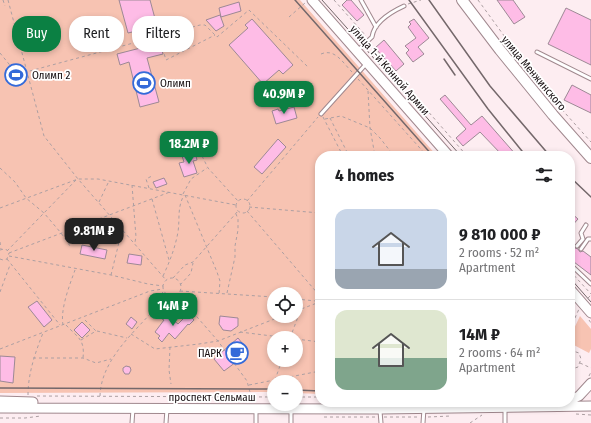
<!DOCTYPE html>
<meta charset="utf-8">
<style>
:root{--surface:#fff;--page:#f2f2f2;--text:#202124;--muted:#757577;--line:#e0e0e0;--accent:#0b8043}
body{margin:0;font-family:"Fira Sans Condensed",sans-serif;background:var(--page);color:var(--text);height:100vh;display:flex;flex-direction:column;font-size:15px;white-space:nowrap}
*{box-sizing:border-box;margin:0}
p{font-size:13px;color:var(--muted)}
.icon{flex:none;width:22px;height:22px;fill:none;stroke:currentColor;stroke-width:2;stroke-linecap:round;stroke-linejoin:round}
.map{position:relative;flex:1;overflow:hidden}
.details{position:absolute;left:315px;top:151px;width:260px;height:256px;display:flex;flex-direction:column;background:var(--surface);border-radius:16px;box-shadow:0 2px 6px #0003}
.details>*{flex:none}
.guide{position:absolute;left:12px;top:16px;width:243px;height:36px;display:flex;gap:8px}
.buttons{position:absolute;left:267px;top:287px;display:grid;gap:8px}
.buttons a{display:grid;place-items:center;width:36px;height:36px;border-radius:50%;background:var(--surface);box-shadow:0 2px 6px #0003;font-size:20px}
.price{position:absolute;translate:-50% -34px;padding:0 9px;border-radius:8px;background:var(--accent);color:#fff;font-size:13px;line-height:26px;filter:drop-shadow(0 1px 2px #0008)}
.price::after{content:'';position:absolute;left:50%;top:24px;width:12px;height:9px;margin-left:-6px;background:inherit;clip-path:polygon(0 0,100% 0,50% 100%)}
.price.current{background:#222;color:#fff}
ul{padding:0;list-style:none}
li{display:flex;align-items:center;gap:12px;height:100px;padding:0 20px}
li+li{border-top:1px solid var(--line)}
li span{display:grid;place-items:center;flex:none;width:112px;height:80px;border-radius:12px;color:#555}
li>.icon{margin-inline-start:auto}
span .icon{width:48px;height:48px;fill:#fffc;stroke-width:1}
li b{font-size:17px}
h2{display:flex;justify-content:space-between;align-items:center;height:48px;padding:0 20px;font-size:17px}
.pill{padding:0 14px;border-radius:16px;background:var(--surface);box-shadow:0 2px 6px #0003;font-size:14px;line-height:36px}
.pill.current{background:var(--accent);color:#fff}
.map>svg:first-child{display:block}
.green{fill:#f7c3b2;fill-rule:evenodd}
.building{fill:#febce6;stroke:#9d8995}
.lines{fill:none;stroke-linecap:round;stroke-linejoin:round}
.lane-casing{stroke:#a0888e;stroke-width:5}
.secondary-casing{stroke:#a0888e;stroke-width:11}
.primary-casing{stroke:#a0888e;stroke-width:12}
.path{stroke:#ac9fa2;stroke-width:1;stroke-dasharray:3 3;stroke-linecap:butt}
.lane{stroke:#fff;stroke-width:3}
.secondary{stroke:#fff;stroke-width:9}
.primary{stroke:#fff;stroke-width:10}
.tram{stroke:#74686b;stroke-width:1}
.rail{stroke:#74686b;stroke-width:1.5}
.labels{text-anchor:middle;stroke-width:3.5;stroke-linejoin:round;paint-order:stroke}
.street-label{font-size:11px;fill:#150d0f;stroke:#fff}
.poi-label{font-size:11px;fill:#150d0f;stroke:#fff;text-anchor:start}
</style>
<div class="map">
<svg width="591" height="423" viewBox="0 0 591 423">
<rect width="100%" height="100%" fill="#fdedf1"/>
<path class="green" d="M0 0H300L437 156H320V394L296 393V382H274V392L0 393ZM274 294H296V316H274ZM274 338H296V360H274Z
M580 316 591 329V349L589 353 570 343V337Z"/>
<path class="building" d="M119 0H150L157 26 128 33Z
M347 0H351L364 15 357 21 342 5Z
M497 0H513L525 17 514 24Z
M239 2 241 11 221 17 219 8Z
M566 8 591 20V65L548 44Z
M220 15 224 26 216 31 206 20Z
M252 19 293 65 283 74 279 70 263 84 229 45 248 28 245 25Z
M414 19 429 38 418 47 424 54 413 62 406 53 409 50 405 46 416 38 408 27 411 24 409 22Z
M384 40 404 64 396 71 375 48Z
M160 43 163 54 147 58 159 102 140 107 129 62 120 65 117 54Z
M572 85 591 95V113L564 100Z
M445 95 471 125 482 116 517 156H503L480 132 463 146 456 138 466 129 440 99Z
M294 107 297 118 276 124 272 111 278 109 279 111Z
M278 139 286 147 262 174 254 167Z
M195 152 197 160 193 161 197 173 184 177 179 163 184 162 182 156Z
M164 178 167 184 156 188 153 182Z
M570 212 578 219 570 228Z
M570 241 575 244V248L578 249 580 252 583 251 591 257V275L574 262V258H570Z
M82 245 107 250 105 259 80 254Z
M129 254 142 256 141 265 127 263Z
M37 301 52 320 44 327 28 307Z
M186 311 194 320 189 325 188 324 175 339 169 333 162 342 158 338 160 336 155 332 164 320 162 319 166 314 178 324 185 317 183 314Z
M220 316 238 318V326L231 331 223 330 219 324Z
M131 317 137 322 132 329 126 324Z
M82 322 90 330 82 338 74 330Z
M238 338 246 348 242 351 245 355 242 357 244 360 238 364 236 362 224 371 214 359Z
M0 356 15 357 13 383 0 381Z
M126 366 130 367 131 370 129 374H125L123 371V368Z"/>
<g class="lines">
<g class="lane-casing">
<path id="lane" d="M361 0 376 27
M358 50 372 37C374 22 391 12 404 6
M537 52 591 79
M321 114 366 64
M577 246 583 239 581 233 586 225
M581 249 588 239H591
M570 261 572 260
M572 266 591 284
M505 409V423
M380 411 381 423
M132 423 133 409
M166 423 167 409
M256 423V411
M291 423V411
M423 423 424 409"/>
</g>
<g class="secondary-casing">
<path id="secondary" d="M312 0 449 156
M570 289 591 313
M570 400 579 396 591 383
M0 401 33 402
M0 408 380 409 591 406"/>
</g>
<g class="primary-casing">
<path id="primary" d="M462 0 500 50 553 115 591 158"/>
</g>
<path class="path" d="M3 0 5 6
M8 0 44 136 78 179 166 280
M334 0 366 36
M478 0 540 85 591 142
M408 4 421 0
M289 17 305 3
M159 37 166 60 215 35
M370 45 467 156
M0 53 9 64 15 75 200 25H205L217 37 249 10 308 67
M321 54C335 48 343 63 352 72
M358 79 427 156
M368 91 370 128 375 156
M323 117 343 156
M330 118 349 156
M325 119 341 116 370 128 380 138 394 156
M194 140 208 168 238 201
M0 168 15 182 26 198 44 213 61 233 70 246
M132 185 136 237 135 242
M149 188 146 179 152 176
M183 194 191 179 207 168
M185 195 217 272 220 281 219 294
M152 199 169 260
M236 206a7 7 0 1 1 14 0a7 7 0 1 1-14 0Z
M247 201 318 117
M99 202 109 181
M249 207 320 213
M0 208 78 179H98L236 205
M247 211 319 295
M0 242 1 249
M0 250 4 249 7 250
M7 251 77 179
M9 253 170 192
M9 256 111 275 148 284 163 286
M0 259 3 260 7 259 9 253
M7 259 60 325
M570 271 591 294
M111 275 122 230
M163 276C170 261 175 248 178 232 180 218 177 208 184 195
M173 278 185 265 193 262 238 211
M163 287a9 9 0 1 1 18 0a9 9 0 1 1-18 0Z
M180 285 191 273 193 263
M180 291 274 297
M0 292 10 265
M163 292C158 298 148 305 152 312L160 311 172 296
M227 293 235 257V246L238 230V219L236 214
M177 294 218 341 247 381 251 396
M320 295 316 301 320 307
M588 298 591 295
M296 299 316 301
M296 311 317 303
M589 320 591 323
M63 325C60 309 70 284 75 270
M66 325C78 338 85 339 83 358
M570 329 579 309
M97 331 127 338
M240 332 288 338
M131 334 155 349 199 344 218 341 282 316
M290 338 301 309
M296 339 320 342
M81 340 96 331 83 318
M170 347 169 370 171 384
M0 349 150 291 163 289
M570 350 579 353 581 359 578 367 572 369 570 368
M33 358H83L96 363 111 359
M580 363 591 368
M589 376 591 372
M275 380 282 360
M249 385 320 371
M28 395C28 374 35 353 43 333
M37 396 274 397
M100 396C101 362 130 336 152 312
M296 397H320
M576 414 591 415
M324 417H377
M384 417H419
M428 417 451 416
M0 418H25L41 416
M470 423 482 415"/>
<use href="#lane" class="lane"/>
<use href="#secondary" class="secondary"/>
<use href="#primary" class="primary"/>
<path class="tram" d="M322 0 461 156
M570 278 591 302"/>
<path class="rail" d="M295 0 433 156
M409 0 488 109 526 156
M429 0 490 86 550 156
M444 59 455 75
M570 177 591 197
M0 388 274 389
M296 390 320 391"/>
</g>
<defs>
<g id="stadium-ring" transform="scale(1.15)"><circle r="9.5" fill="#fff" stroke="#346ad9" stroke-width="1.5"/><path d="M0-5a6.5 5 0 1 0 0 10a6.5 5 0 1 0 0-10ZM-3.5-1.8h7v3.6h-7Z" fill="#346ad9"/></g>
<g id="cafe-ring" transform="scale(1.15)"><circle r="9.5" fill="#fff" stroke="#346ad9" stroke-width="1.5"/><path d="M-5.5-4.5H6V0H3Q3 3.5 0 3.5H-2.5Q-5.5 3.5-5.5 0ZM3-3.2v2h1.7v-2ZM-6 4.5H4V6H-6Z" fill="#346ad9"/></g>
</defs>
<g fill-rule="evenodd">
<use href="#stadium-ring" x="16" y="75"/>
<use href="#stadium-ring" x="144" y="83"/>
<use href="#cafe-ring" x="237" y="353"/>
</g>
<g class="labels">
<g class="street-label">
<text transform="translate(390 70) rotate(49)" y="4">улица 1-й Конной Армии</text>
<text transform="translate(534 73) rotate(50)" y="4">улица Менжинского</text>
<text x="212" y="401">проспект Сельмаш</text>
</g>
<g class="poi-label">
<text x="32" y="79">Олимп 2</text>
<text x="160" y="87">Олимп</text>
<text x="222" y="357" text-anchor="end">ПАРК</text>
</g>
</g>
</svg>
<div class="buttons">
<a><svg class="icon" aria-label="locate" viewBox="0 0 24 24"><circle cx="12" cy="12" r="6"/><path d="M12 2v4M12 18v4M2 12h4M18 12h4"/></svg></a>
<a>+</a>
<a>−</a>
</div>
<b class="price" style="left:284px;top:115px">40.9M ₽</b>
<b class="price" style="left:189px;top:165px">18.2M ₽</b>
<b class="price current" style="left:94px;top:252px">9.81M ₽</b>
<b class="price" style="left:173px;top:327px">14M ₽</b>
<div class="guide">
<a class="pill current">Buy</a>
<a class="pill">Rent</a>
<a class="pill">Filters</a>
</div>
<section class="details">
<h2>4 homes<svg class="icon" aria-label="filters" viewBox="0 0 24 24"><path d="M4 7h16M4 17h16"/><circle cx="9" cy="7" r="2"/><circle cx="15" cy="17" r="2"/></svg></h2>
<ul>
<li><span style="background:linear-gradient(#c9d6e8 75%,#9aa5b1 0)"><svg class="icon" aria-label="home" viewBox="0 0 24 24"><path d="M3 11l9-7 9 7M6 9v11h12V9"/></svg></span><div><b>9 810 000 ₽</b><p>2 rooms · 52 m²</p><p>Apartment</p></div></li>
<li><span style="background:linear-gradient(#dfe7d0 60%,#7fa58c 0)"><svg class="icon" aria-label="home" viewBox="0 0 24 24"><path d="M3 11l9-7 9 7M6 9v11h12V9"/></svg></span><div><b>14M ₽</b><p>2 rooms · 64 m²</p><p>Apartment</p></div></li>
</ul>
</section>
</div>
